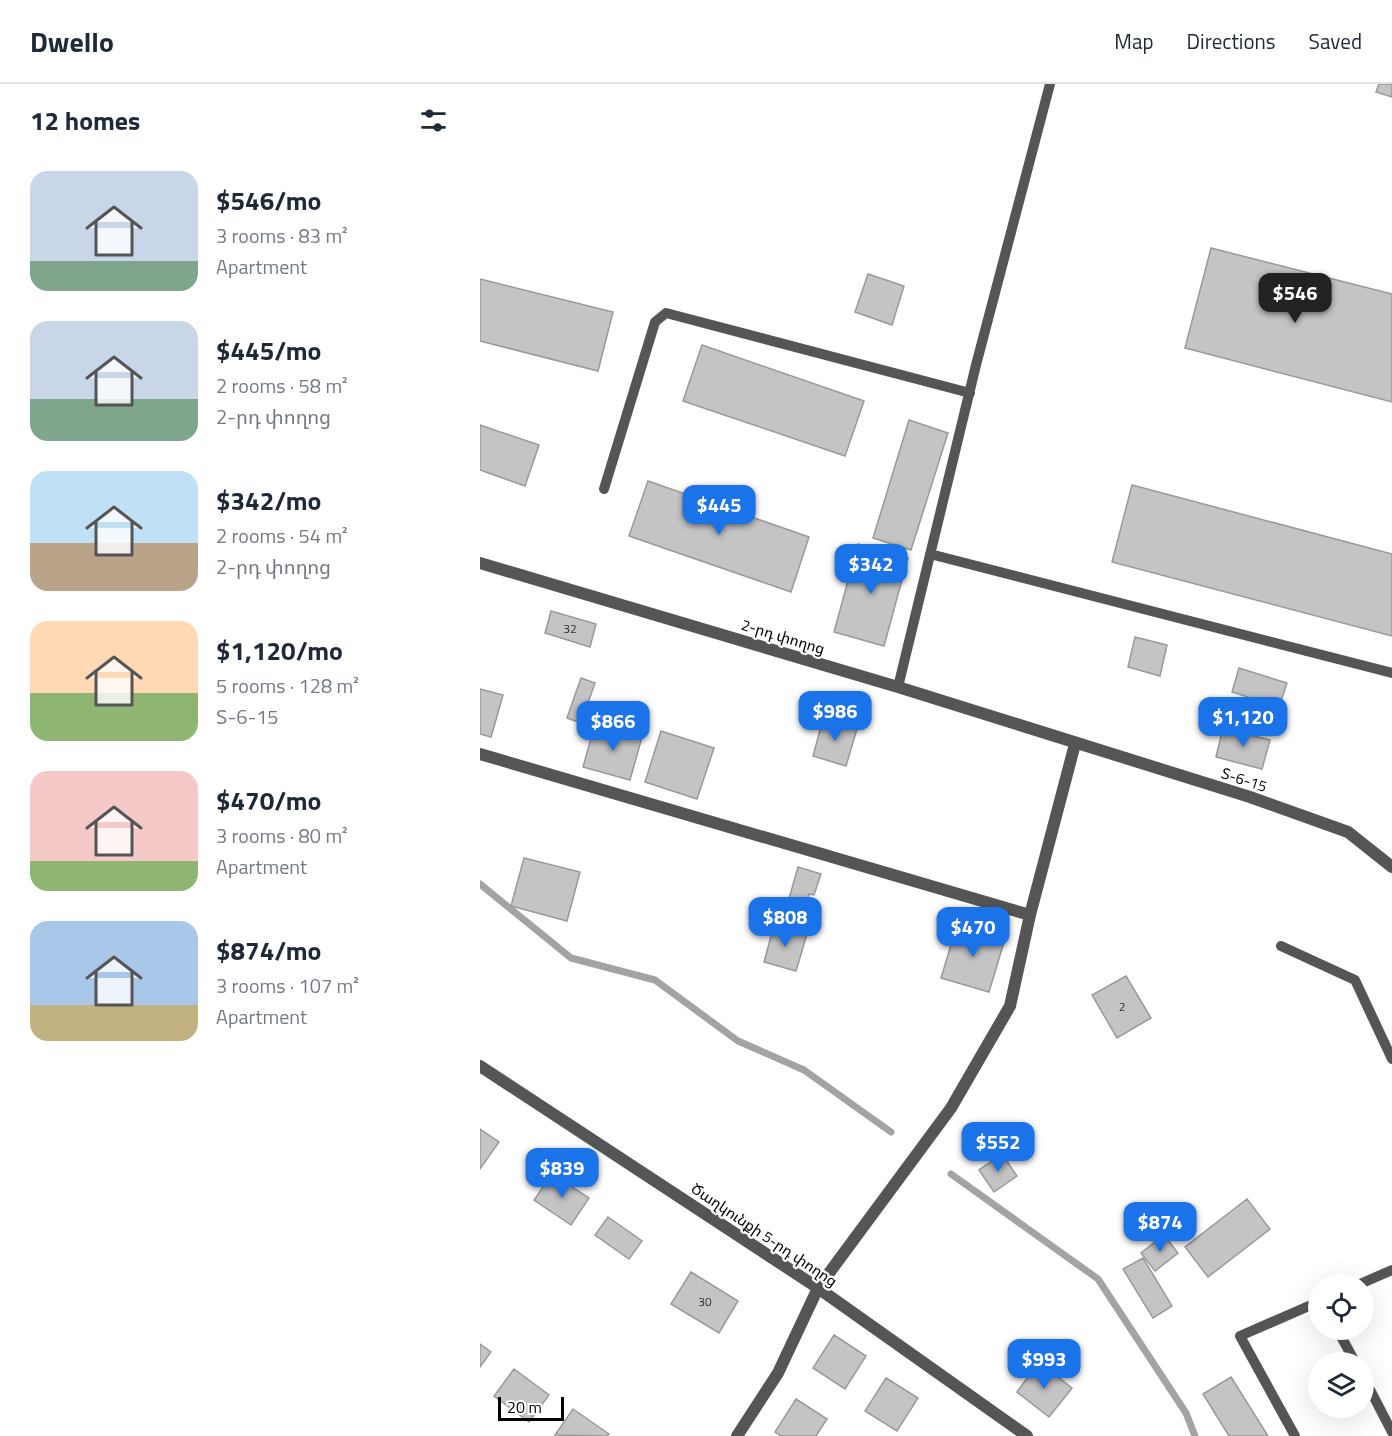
<!DOCTYPE html>
<meta charset="utf-8">
<style>
:root{--surface:#fff;--page:#f2f2f3;--text:#1f2937;--muted:#747a83;--line:#e0e1e3;--accent:#1a73e8}
body{margin:0;font-family:"Titillium Web","Noto Sans Armenian",sans-serif;background:var(--page);color:var(--text);height:100vh;display:flex;flex-direction:column;font-size:22px;white-space:nowrap}
*{box-sizing:border-box;margin:0}
p{font-size:20px;color:var(--muted)}
.icon{flex:none;width:33px;height:33px;fill:none;stroke:currentColor;stroke-width:2;stroke-linecap:round;stroke-linejoin:round}
.map{position:relative;flex:1;overflow:hidden}
.drawer{display:flex;flex-direction:column;background:var(--surface);width:480px}
.drawer>*{flex:none}
.buttons{position:absolute;left:828px;top:1190px;display:grid;gap:12px}
.buttons a{display:grid;place-items:center;width:66px;height:66px;border-radius:50%;background:var(--surface);box-shadow:0 6px 24px #0002;font-size:30px}
.scale{position:absolute;left:18px;bottom:15px;width:66px;box-sizing:border-box;padding-left:6px;border:3px solid #000;border-top:0;font-size:16px;line-height:21px;white-space:nowrap;color:#000;-webkit-text-stroke:4px #fff;paint-order:stroke}
.price{position:absolute;translate:-50% -51px;padding:0 14px;border-radius:12px;background:var(--accent);color:#fff;font-size:20px;line-height:39px;filter:drop-shadow(0 2px 3px #0008)}
.price::after{content:'';position:absolute;left:50%;top:36px;width:18px;height:14px;margin-left:-9px;background:inherit;clip-path:polygon(0 0,100% 0,50% 100%)}
.price.selected{background:#222;color:#fff}
ul{padding:0;list-style:none}
li{display:flex;align-items:center;gap:18px;height:150px;padding:0 30px}
li span{display:grid;place-items:center;flex:none;width:168px;height:120px;border-radius:18px;color:#555}
li>.icon{margin-inline-start:auto}
span .icon{width:72px;height:72px;fill:#fffc;stroke-width:1}
li b{font-size:26px}
h2{display:flex;justify-content:space-between;align-items:center;height:72px;padding:0 30px;font-size:26px}
header{display:flex;align-items:center;gap:36px;box-sizing:border-box;height:84px;padding:0 30px;background:var(--surface);border-bottom:2px solid var(--line)}
header strong{font-size:28px}
nav{display:flex;gap:33px;margin-inline-start:auto;font-size:21px}
main{display:flex;flex:1;min-height:0}
.map>svg:first-child{display:block}
.lines{fill:none;stroke-linecap:round;stroke-linejoin:round}
.stream{stroke:#a3a3a3;stroke-width:7}
.building{fill:#c4c4c4;stroke:#999;stroke-width:1.5}
.service{stroke:#555;stroke-width:10}
.minor{stroke:#555;stroke-width:12}
.tertiary{stroke:#555;stroke-width:12}
.labels{text-anchor:middle;stroke-width:4.5;stroke-linejoin:round;paint-order:stroke}
.number-label{font-size:12px;fill:#313131}
.street-label{font-size:15px;fill:#000;stroke:#fff}
</style>
<header>
<strong>Dwello</strong>
<nav><a>Map</a><a>Directions</a><a>Saved</a></nav>
</header>
<main>
<section class="drawer">
<h2>12 homes<svg class="icon" aria-label="filters" viewBox="0 0 24 24"><path d="M4 7h16M4 17h16"/><circle cx="9" cy="7" r="2"/><circle cx="15" cy="17" r="2"/></svg></h2>
<ul>
<li><span style="background:linear-gradient(#c9d6e8 75%,#7fa58c 0)"><svg class="icon" aria-label="home" viewBox="0 0 24 24"><path d="M3 11l9-7 9 7M6 9v11h12V9"/></svg></span><div><b>$546/mo</b><p>3 rooms · 83 m²</p><p>Apartment</p></div></li>
<li><span style="background:linear-gradient(#c9d6e8 65%,#7fa58c 0)"><svg class="icon" aria-label="home" viewBox="0 0 24 24"><path d="M3 11l9-7 9 7M6 9v11h12V9"/></svg></span><div><b>$445/mo</b><p>2 rooms · 58 m²</p><p>2-րդ փողոց</p></div></li>
<li><span style="background:linear-gradient(#bfe0f5 60%,#b9a48a 0)"><svg class="icon" aria-label="home" viewBox="0 0 24 24"><path d="M3 11l9-7 9 7M6 9v11h12V9"/></svg></span><div><b>$342/mo</b><p>2 rooms · 54 m²</p><p>2-րդ փողոց</p></div></li>
<li><span style="background:linear-gradient(#ffd9b3 60%,#8fb573 0)"><svg class="icon" aria-label="home" viewBox="0 0 24 24"><path d="M3 11l9-7 9 7M6 9v11h12V9"/></svg></span><div><b>$1,120/mo</b><p>5 rooms · 128 m²</p><p>Տ-6-15</p></div></li>
<li><span style="background:linear-gradient(#f6c9c9 75%,#8fb573 0)"><svg class="icon" aria-label="home" viewBox="0 0 24 24"><path d="M3 11l9-7 9 7M6 9v11h12V9"/></svg></span><div><b>$470/mo</b><p>3 rooms · 80 m²</p><p>Apartment</p></div></li>
<li><span style="background:linear-gradient(#a9c7e8 70%,#c2b280 0)"><svg class="icon" aria-label="home" viewBox="0 0 24 24"><path d="M3 11l9-7 9 7M6 9v11h12V9"/></svg></span><div><b>$874/mo</b><p>3 rooms · 107 m²</p><p>Apartment</p></div></li>
</ul>
</section>
<div class="map">
<svg width="912" height="1352" viewBox="0 0 912 1352">
<rect width="100%" height="100%" fill="#fff"/>
<g class="lines">
<path class="stream" d="M0 800 91 874 175 896 258 957 324 986 411 1048
M471 1090 618 1195 706 1329 715 1352"/>
</g>
<path class="building" d="M899 0H912V13L896 8Z
M731 164 912 210V318L705 264Z
M388 190 424 202 412 241 375 228Z
M0 195 133 228 118 287 0 257Z
M222 261 384 317 365 372 203 317Z
M429 336 468 349 431 466 393 454Z
M0 341 59 361 45 402 0 386Z
M168 397 329 453 311 508 149 452Z
M652 401 912 470V552L632 478Z
M378 460 428 474 404 562 354 548Z
M71 527 116 540 110 563 65 549Z
M655 553 687 561 680 592 648 583Z
M759 584 807 599 799 623 752 608Z
M101 594 115 599 101 639 87 634Z
M0 605 23 611 11 653 0 650Z
M343 635 377 645 366 682 333 672Z
M115 640 162 653 150 696 103 683Z
M743 644 790 656 782 685 736 673Z
M181 647 234 664 217 715 165 698Z
M44 774 100 788 87 837 31 822Z
M318 783 341 790 334 811 329 810 321 837 304 832Z
M294 841 327 850 316 887 284 878Z
M477 841 525 855 509 908 461 894Z
M646 892 671 934 637 954 612 911Z
M0 1045 19 1058 0 1085Z
M522 1070 537 1092 514 1108 499 1086Z
M72 1090 109 1114 91 1141 54 1116Z
M767 1115 790 1145 728 1193 705 1163Z
M128 1133 162 1157 149 1175 115 1151Z
M684 1151 698 1169 675 1187 661 1169Z
M663 1174 692 1222 673 1234 643 1185Z
M211 1188 258 1217 239 1249 191 1220Z
M354 1251 386 1272 365 1305 333 1284Z
M0 1260 11 1268 0 1283Z
M559 1278 592 1304 569 1333 537 1308Z
M34 1285 69 1311 49 1338 14 1312Z
M751 1293 788 1352H749L723 1310Z
M406 1294 438 1314 417 1347 385 1327Z
M316 1315 347 1335 336 1352H301L295 1348Z
M93 1325 129 1350 127 1352 75 1351Z"/>
<g class="lines">
<path class="service" d="M124 405 175 238 186 229 490 309
M450 470 912 589
M418 603 496 281 570 0
M801 862 875 896 912 975
M880 1200 912 1186
M857 1245 875 1278
M884 1294 912 1348
M815 1352 760 1252 838 1218"/>
<path class="minor" d="M0 670 550 831
M0 982 338 1204 547 1352
M257 1352 298 1289 338 1204 471 1024 530 922 550 831 595 660"/>
<path class="tertiary" d="M0 479 418 603 770 713 868 748 912 783"/>
</g>
<g class="labels">
<g class="number-label">
<text x="90" y="549">32</text>
<text x="642" y="927">2</text>
<text x="225" y="1222">30</text>
</g>
<g class="street-label">
<text transform="translate(303 553) rotate(17)" y="5">2-րդ փողոց</text>
<text transform="translate(764 696) rotate(18)" y="5">Տ-6-15</text>
<text transform="translate(284 1151) rotate(34)" y="5">Ծաղկունքի 5-րդ փողոց</text>
</g>
</g>
</svg>
<div class="buttons">
<a><svg class="icon" aria-label="locate" viewBox="0 0 24 24"><circle cx="12" cy="12" r="6"/><path d="M12 2v4M12 18v4M2 12h4M18 12h4"/></svg></a>
<a><svg class="icon" aria-label="layers" viewBox="0 0 24 24"><path d="M12 4l9 5-9 5-9-5zM3 14l9 5 9-5"/></svg></a>
</div>
<div class="scale">20 m</div>
<b class="price selected" style="left:815px;top:240px">$546</b>
<b class="price" style="left:239px;top:452px">$445</b>
<b class="price" style="left:391px;top:511px">$342</b>
<b class="price" style="left:355px;top:658px">$986</b>
<b class="price" style="left:763px;top:664px">$1,120</b>
<b class="price" style="left:133px;top:668px">$866</b>
<b class="price" style="left:305px;top:864px">$808</b>
<b class="price" style="left:493px;top:874px">$470</b>
<b class="price" style="left:518px;top:1089px">$552</b>
<b class="price" style="left:82px;top:1115px">$839</b>
<b class="price" style="left:680px;top:1169px">$874</b>
<b class="price" style="left:564px;top:1306px">$993</b>
</div>
</main>
